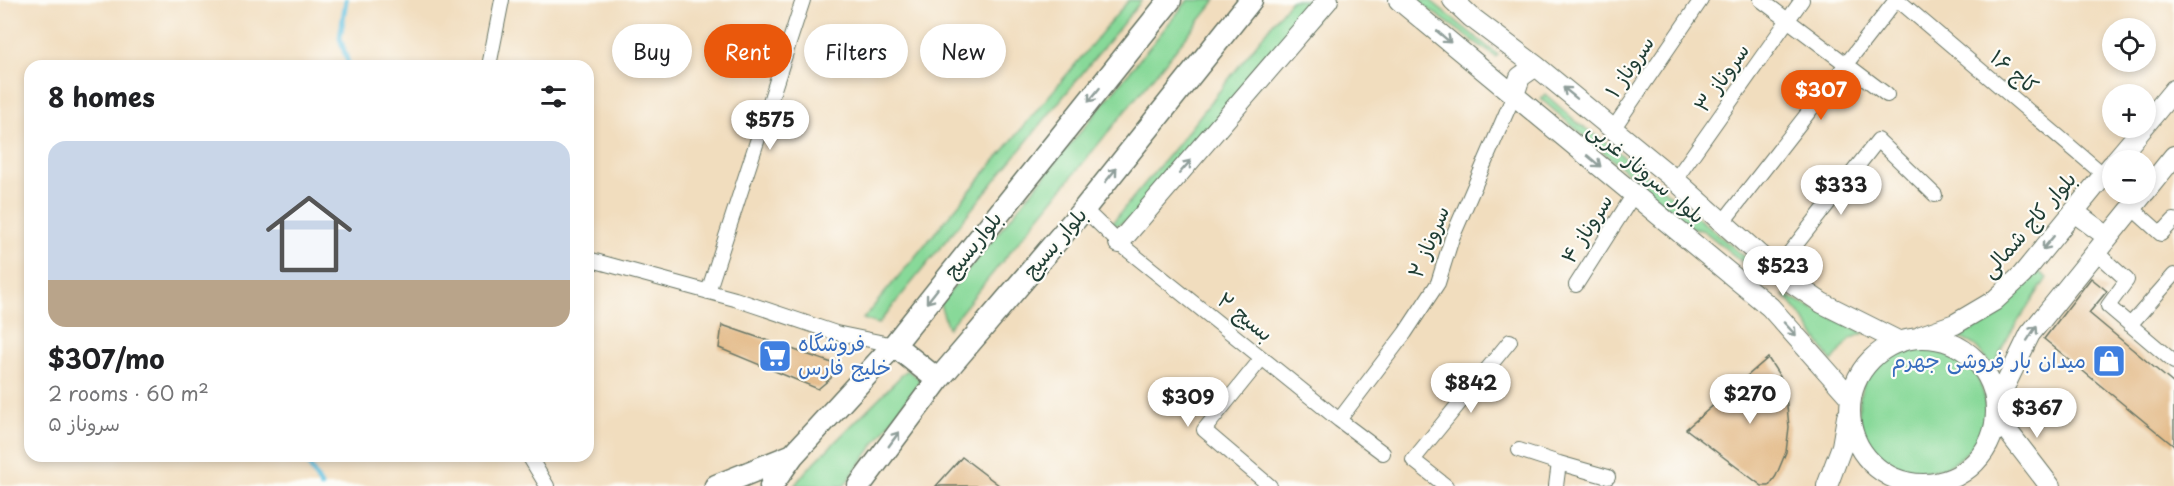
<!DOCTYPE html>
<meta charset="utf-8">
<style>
:root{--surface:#fff;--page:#f2f2f2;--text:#202124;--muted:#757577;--accent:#ea580c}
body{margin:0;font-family:"Playpen Sans","Playpen Sans Arabic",sans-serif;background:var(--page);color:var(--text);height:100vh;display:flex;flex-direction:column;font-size:22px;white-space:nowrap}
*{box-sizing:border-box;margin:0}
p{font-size:20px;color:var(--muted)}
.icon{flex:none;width:33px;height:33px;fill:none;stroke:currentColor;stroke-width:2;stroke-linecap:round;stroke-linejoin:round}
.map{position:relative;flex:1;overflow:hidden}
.details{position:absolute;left:24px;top:60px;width:570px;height:402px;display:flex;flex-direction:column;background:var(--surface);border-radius:18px;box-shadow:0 3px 9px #0003}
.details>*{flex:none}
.guide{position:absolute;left:612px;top:24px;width:570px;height:54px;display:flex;gap:12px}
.fabs{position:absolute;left:2102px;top:18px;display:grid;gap:12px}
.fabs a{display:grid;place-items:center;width:54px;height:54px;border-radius:50%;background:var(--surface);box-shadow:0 3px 9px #0003;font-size:30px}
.price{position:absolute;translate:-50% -51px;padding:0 14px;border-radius:21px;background:#fff;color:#222;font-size:20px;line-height:39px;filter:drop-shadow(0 2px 3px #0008)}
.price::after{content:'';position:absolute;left:50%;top:36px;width:18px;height:14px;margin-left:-9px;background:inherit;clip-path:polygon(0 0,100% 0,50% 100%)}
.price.selected{background:var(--accent);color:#fff}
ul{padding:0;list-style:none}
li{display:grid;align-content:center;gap:12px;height:318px;padding:0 24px}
li span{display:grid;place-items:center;height:186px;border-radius:18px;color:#555}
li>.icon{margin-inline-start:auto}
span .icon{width:108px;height:108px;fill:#fffc;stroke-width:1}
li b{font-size:26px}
h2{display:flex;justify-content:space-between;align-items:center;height:72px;padding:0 24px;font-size:26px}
.pill{padding:0 21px;border-radius:27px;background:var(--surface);box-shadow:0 3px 9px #0003;font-size:21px;line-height:54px}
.pill.selected{background:var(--accent);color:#fff}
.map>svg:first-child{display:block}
.green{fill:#88d999;stroke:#548b66;stroke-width:1.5}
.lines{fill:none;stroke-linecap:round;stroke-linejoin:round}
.stream{stroke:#64c3e2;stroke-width:5}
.building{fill:#e2b783}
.street-casing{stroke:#687564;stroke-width:16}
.secondary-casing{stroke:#687564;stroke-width:22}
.primary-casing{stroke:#687564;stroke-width:25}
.street{stroke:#fff;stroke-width:14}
.secondary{stroke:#fff;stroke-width:20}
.primary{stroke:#fff;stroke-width:22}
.oneway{stroke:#8f9e9a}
.labels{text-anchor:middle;stroke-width:4.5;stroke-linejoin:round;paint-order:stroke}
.street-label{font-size:21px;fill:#1f3d34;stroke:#fdfcf7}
.shop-label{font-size:21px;fill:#366cbe;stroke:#fdfcf7;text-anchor:start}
</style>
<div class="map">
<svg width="2174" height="486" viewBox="0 0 2174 486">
<rect width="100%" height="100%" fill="#fdfcf7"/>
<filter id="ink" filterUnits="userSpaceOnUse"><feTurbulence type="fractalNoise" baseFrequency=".0167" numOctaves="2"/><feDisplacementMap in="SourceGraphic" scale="12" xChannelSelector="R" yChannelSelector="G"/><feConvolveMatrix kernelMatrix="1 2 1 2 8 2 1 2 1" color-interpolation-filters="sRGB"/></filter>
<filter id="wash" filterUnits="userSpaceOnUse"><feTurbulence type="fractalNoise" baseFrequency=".008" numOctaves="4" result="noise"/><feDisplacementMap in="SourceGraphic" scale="24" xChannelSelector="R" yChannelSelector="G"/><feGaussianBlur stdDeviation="1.35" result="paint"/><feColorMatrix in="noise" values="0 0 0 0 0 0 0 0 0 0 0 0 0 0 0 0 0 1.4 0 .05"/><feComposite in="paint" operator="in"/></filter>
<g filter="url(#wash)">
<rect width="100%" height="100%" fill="#f1ddbe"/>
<path class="green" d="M1129 0H1142L878 324 863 319Z
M1188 0H1216L948 328 940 304Z
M1291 0H1332L1153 208 1106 230 1177 145Z
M1416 0H1430L1498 55 1496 57Z
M1545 94 1580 125 1605 141 1751 262 1747 266 1704 231 1691 227 1541 99Z
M2038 271 2047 278 2011 332 2002 348 1993 370C1979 349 1978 343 1952 336L1978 326 1996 314Z
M1783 294 1864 333 1850 339 1832 362 1800 314Z
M1859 408a63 63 0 1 1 126 0a63 63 0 1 1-126 0Z
M907 370 921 380 844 486H794L806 471Z"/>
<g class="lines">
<path class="stream" d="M346 0 340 38 349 66
M304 456 321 486"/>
</g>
<g id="blocks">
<path class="building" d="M2091 278 2107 291 2089 313 2174 384V446L2044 339Z
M722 325 835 364 831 378 818 389 719 348Z
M1768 358 1781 378 1786 396 1789 427 1786 452 1776 476 1769 486H1762L1686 429Z
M962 457 1000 486H936Z"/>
</g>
</g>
<g filter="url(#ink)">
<use href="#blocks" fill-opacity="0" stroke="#687564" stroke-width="1.5"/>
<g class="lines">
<g class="street-casing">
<path id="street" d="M1761 0 1887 95
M1898 0 2104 175
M489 66 502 0
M1613 129 1701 0
M1675 180 1802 0
M2132 208 2161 234 2174 220
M1084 209 1119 243 1339 420 1383 453
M1723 222 1896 0
M2096 252 2127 280 2108 306 2174 362
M588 259 735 299 836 333 894 345
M1776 270 1878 140 1935 195
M1576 285 1634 194
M708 292 803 0
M2130 325 2174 275
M1262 358 1204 430 1270 486
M1339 420 1405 333 1438 283 1452 238 1514 95
M1519 450 1559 463 1556 486
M529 456 547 486
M1559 463 1608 477
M1446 486 1413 460 1510 341"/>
</g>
<g class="secondary-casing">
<path id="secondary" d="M1399 0 1770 307 1850 397
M1453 0 1471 17 1536 66 1675 180 1785 278 1822 303 1900 342
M1514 95 1520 77 1536 66
M2145 125 2174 90
M2116 160 2143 128
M2145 192 2174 156
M2074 212 2108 237
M1119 243 1328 0
M1921 336 1955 324 1994 301 2022 275 2112 165
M1850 411a73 73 0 1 1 146 0a73 73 0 1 1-146 0Z
M1996 404 2030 334 2143 194
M1996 416 2050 486
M1827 486 1842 446 1847 417"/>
</g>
<g class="primary-casing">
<path id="primary" d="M894 345 938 380
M716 486 793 455
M771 486 793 455 894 345 1170 0
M859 486 938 380 1084 209 1251 0"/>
</g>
<use href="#street" class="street"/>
<use href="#secondary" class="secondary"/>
<use href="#primary" class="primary"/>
</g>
<defs><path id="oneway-shaft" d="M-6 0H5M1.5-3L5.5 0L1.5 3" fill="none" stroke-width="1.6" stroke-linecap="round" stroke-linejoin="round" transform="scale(1.5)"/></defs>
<g class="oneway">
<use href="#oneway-shaft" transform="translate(1444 37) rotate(40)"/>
<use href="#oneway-shaft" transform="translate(1570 93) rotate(-141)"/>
<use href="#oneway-shaft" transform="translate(1094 95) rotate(129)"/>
<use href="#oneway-shaft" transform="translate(1594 161) rotate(40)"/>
<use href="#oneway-shaft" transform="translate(1185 167) rotate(-49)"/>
<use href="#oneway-shaft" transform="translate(1111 175) rotate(-51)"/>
<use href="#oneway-shaft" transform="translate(2048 243) rotate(130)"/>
<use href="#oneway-shaft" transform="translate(932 296) rotate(128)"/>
<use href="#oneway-shaft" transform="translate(1790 329) rotate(47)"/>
<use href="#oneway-shaft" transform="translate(2032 333) rotate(-57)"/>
<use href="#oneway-shaft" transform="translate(894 439) rotate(-54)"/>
</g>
</g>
<defs>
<g id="supermarket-square" transform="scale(1.725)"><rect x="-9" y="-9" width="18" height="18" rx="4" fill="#3f7fe0" stroke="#fdfcf7"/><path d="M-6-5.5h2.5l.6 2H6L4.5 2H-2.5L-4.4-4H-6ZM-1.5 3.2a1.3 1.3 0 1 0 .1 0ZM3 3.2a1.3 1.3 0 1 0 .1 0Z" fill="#fff"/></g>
<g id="shop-square" transform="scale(1.725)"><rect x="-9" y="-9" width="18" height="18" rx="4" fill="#3f7fe0" stroke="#fdfcf7"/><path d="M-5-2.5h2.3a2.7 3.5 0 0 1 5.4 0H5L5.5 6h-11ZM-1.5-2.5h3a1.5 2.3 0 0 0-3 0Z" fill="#fff"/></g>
</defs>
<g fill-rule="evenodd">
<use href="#supermarket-square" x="775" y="356"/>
<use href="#shop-square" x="2109" y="361"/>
</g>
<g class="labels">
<g class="street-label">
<text transform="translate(1630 67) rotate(-56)" y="7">سروناز ۱</text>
<text transform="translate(2014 72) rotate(40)" y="7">کاج ۱۶</text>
<text transform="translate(1722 78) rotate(-55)" y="7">سروناز ۳</text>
<text transform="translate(1646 173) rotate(40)" y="7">بلوار سروناز غربی</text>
<text transform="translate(2029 225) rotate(-49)" y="7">بلوار کاج شمالی</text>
<text transform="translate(1587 229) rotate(-58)" y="7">سروناز ۴</text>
<text transform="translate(1429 242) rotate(-68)" y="7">سروناز ۲</text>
<text transform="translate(1055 243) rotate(-49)" y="7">بلوار بسیج</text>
<text transform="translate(973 245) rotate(-51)" y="7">بلواربسیج</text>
<text transform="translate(1245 317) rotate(39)" y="7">بسیج ۲</text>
</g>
<g class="shop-label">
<text x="798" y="351">فروشگاه<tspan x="798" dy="24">خلیج فارس</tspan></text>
<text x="2086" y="368" text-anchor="end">میدان بار فروشی جهرم</text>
</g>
</g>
</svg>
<div class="fabs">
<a><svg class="icon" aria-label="locate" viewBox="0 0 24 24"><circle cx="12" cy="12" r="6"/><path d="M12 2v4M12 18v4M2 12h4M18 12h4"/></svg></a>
<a>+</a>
<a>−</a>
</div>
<b class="price selected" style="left:1821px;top:121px">$307</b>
<b class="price" style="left:770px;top:151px">$575</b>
<b class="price" style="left:1841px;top:216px">$333</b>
<b class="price" style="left:1783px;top:297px">$523</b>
<b class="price" style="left:1471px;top:414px">$842</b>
<b class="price" style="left:1750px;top:425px">$270</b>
<b class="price" style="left:1188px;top:428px">$309</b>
<b class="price" style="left:2037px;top:439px">$367</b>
<div class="guide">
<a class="pill">Buy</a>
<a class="pill selected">Rent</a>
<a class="pill">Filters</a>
<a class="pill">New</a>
</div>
<section class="details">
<h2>8 homes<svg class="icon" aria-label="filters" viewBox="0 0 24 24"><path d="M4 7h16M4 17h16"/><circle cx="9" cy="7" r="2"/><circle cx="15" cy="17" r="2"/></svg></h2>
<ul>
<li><span style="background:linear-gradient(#c9d6e8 75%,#b9a48a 0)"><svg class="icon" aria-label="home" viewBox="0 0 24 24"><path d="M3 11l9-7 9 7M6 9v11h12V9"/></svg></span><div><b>$307/mo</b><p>2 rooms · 60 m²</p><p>سروناز ۵</p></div></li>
</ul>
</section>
</div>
